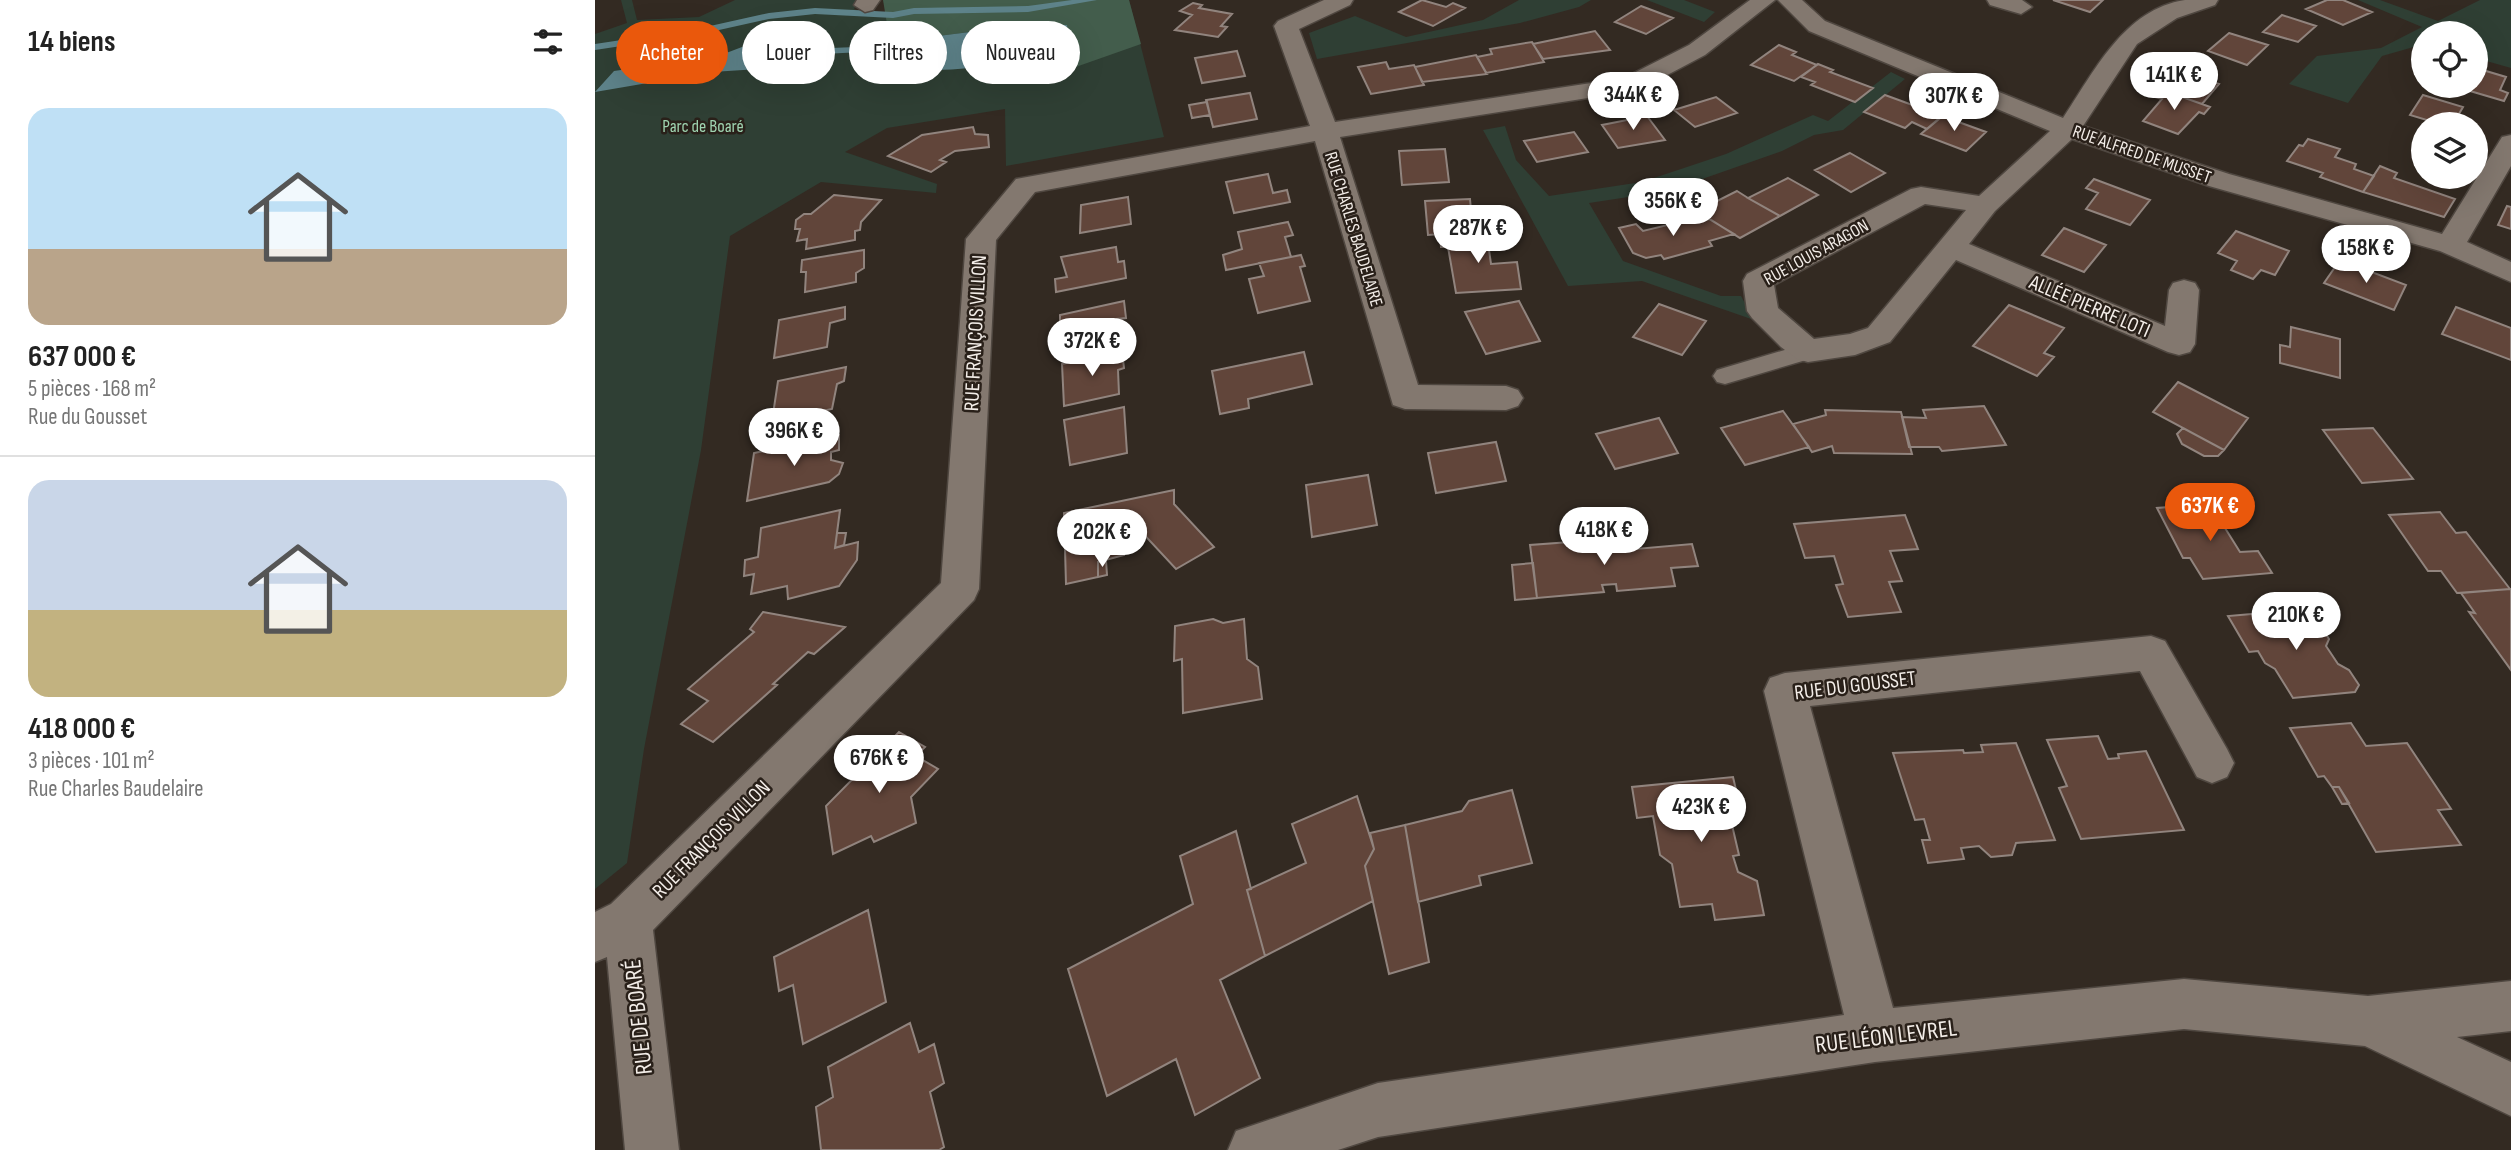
<!DOCTYPE html>
<html lang="fr">
<meta charset="utf-8">
<style>
:root{--surface:#fff;--page:#f6f6f6;--text:#222;--muted:#767676;--line:#e0e0e0;--accent:#ea580c}
body{margin:0;font-family:"Sofia Sans Condensed",sans-serif;background:var(--page);color:var(--text);height:100vh;display:flex;flex-direction:column;font-size:26px;white-space:nowrap}
*{box-sizing:border-box;margin:0}
p{font-size:23px;color:var(--muted)}
.icon{flex:none;width:38px;height:38px;fill:none;stroke:currentColor;stroke-width:2;stroke-linecap:round;stroke-linejoin:round}
.map{position:relative;flex:1;overflow:hidden}
.sheet{display:flex;flex-direction:column;background:var(--surface);width:595px}
.sheet>*{flex:none}
.hud{position:absolute;left:21px;top:21px;width:665px;height:63px;display:flex;gap:14px}
.buttons{position:absolute;left:1816px;top:21px;display:grid;gap:14px}
.buttons a{display:grid;place-items:center;width:77px;height:77px;border-radius:50%;background:var(--surface);box-shadow:0 7px 28px #0002;font-size:35px}
.price{position:absolute;translate:-50% -60px;padding:0 16px;border-radius:24px;background:#fff;color:#222;font-size:23px;line-height:46px;filter:drop-shadow(0 2px 4px #0008)}
.price::after{content:'';position:absolute;left:50%;top:42px;width:21px;height:16px;margin-left:-10px;background:inherit;clip-path:polygon(0 0,100% 0,50% 100%)}
.price.active{background:var(--accent);color:#fff}
ul{padding:0;list-style:none}
li{display:grid;align-content:center;gap:14px;height:371px;padding:0 28px}
li+li{border-top:2px solid var(--line)}
li span{display:grid;place-items:center;height:217px;border-radius:21px;color:#555}
li>.icon{margin-inline-start:auto}
span .icon{width:126px;height:126px;fill:#fffc;stroke-width:1}
li b{font-size:30px}
h2{display:flex;justify-content:space-between;align-items:center;height:84px;padding:0 28px;font-size:30px}
.chip{padding:0 24px;border-radius:32px;background:var(--surface);box-shadow:0 7px 28px #0002;font-size:24px;line-height:63px}
.chip.active{background:var(--accent);color:#fff}
main{display:flex;flex:1;min-height:0}
.map>svg:first-child{display:block}
.green{fill:#2f3f34}
.forest{fill:#435d4c}
.water{fill:#5e838a}
.lines{fill:none;stroke-linecap:round;stroke-linejoin:round}
.stream{fill:#5e838a;fill-rule:evenodd}
.building{fill:#61453a;stroke:#91847e;stroke-width:2}
.service-casing{stroke:#4f4740;stroke-width:3}
.minor-casing{stroke:#4f4740;stroke-width:3}
.service{fill:#83786f;fill-rule:evenodd}
.minor{fill:#83786f;fill-rule:evenodd}
.labels{text-anchor:middle;stroke-width:5;stroke-linejoin:round;paint-order:stroke}
.far-park-label{font-size:18px;fill:#9fd3b0;stroke:#292019}
.far-street-label{font-size:18px;fill:#f3ede8;stroke:#292019}
.street-label{font-size:21px;fill:#f3ede8;stroke:#292019}
.near-street-label{font-size:24px;fill:#f3ede8;stroke:#292019}
</style>
<main>
<section class="sheet">
<h2>14 biens<svg class="icon" aria-label="filters" viewBox="0 0 24 24"><path d="M4 7h16M4 17h16"/><circle cx="9" cy="7" r="2"/><circle cx="15" cy="17" r="2"/></svg></h2>
<ul>
<li><span style="background:linear-gradient(#bfe0f5 65%,#b9a48a 0)"><svg class="icon" aria-label="home" viewBox="0 0 24 24"><path d="M3 11l9-7 9 7M6 9v11h12V9"/></svg></span><div><b>637 000 €</b><p>5 pièces · 168 m²</p><p>Rue du Gousset</p></div></li>
<li><span style="background:linear-gradient(#c9d6e8 60%,#c2b280 0)"><svg class="icon" aria-label="home" viewBox="0 0 24 24"><path d="M3 11l9-7 9 7M6 9v11h12V9"/></svg></span><div><b>418 000 €</b><p>3 pièces · 101 m²</p><p>Rue Charles Baudelaire</p></div></li>
</ul>
</section>
<div class="map">
<svg width="1916" height="1150" viewBox="0 0 1916 1150">
<rect width="100%" height="100%" fill="#332a22"/>
<path class="green" d="M26 0H37L42 20 104 17 140 0H265L259 9 278 16 534 0 569 137 411 166 410 109 292 128 250 152 342 184 341 193 226 182 135 236 106 450 49 749 32 863 0 889V34L32 23Z
M924 0H996L984 7 925 23 722 59 714 33 760 16 811 37 888 20Z
M1052 0H1089L1120 12 1109 22Z
M1763 0H1785L1843 21 1885 0H1916V68L1881 58V33H1829V44L1787 56 1753 103 1694 84 1722 56 1786 48 1827 27Z
M1296 72 1310 79 1248 130 1219 135 1187 151 1073 191 994 203 1028 261 1126 296H1146L1159 320 1047 281 973 286 888 130 910 126 921 160 954 196 1047 182 1131 154 1218 115 1233 121Z"/>
<path class="forest" d="M288 0H534L546 44 475 69 431 58 474 41 471 25 439 24 295 42Z"/>
<path class="water" d="M439 24 472 25 474 41C428 59 356 80 307 64 299 62 291 54 285 49L295 42Z
M168 39 182 43 187 53 164 69 117 72 0 92 19 71 75 63H105Z"/>
<g class="lines">
<path class="stream" d="M477 0H502L433 12 319 14 298 18 220 14 174 19 106 34 0 50V44L106 28 174 13 220 8 298 12 319 8 433 6Z
M285 46 290 49 288 51 187 56 182 53 187 50Z"/>
</g>
<path class="building" d="M827 0 851 7 858 3 870 8 838 26 804 12Z
M1458 0H1508L1495 12Z
M1732 0H1748L1777 12 1748 25 1711 9Z
M598 3 607 5 604 8 637 14 626 26 632 27 623 37 580 30 597 15 585 11Z
M1046 6 1078 18 1051 34 1020 22Z
M1687 15 1721 26 1703 42 1668 32Z
M1000 31 1015 50 948 59 938 44Z
M1634 33 1673 45 1652 65 1613 51Z
M937 42 949 62 891 73 882 57 897 54 895 49Z
M1184 45 1201 52 1197 55 1222 65 1199 81 1156 65Z
M642 51 650 76 607 83 600 58Z
M881 55 892 74 827 82 820 67Z
M791 62 794 69 819 65 829 85 776 94 763 67Z
M1223 64 1238 70 1235 72 1278 88 1260 102 1216 85 1220 82 1206 77Z
M1881 68 1911 77 1905 90 1913 93 1909 101 1858 86H1881Z
M1583 70 1624 84 1607 104 1567 90Z
M1567 90 1607 104 1615 107 1609 114 1604 112 1583 134 1548 121 1567 99 1560 97Z
M655 93 662 119 618 127 611 100Z
M1290 95 1331 110 1350 114 1332 129 1317 122 1310 128 1269 112Z
M1828 95 1868 107 1858 124H1845L1815 115Z
M1121 97 1142 113 1100 127 1079 110Z
M612 102 615 115 597 118 594 105Z
M1052 116 1070 140 1023 148 1007 125Z
M1347 116 1391 132 1371 151 1326 134Z
M378 127 380 134 393 135 394 147 360 151 345 160 351 162 336 172 293 156 327 135Z
M979 132 993 152 942 162 929 141Z
M1713 139 1745 149 1740 157 1761 164 1759 169 1779 176 1768 192 1725 177 1728 173 1692 161 1704 145 1708 146Z
M850 149 854 182 807 185 804 151Z
M1255 153 1290 173 1256 192 1220 170Z
M1785 166 1802 173 1799 178 1860 199 1849 217 1768 192Z
M673 174 678 193 692 190 695 202 639 213 631 182Z
M1193 178 1223 195 1185 216 1153 198Z
M1499 179 1555 200 1535 225 1491 209 1503 193 1491 188Z
M1142 191 1153 198 1185 216 1145 238 1102 211Z
M239 195 286 200 266 222 265 230 260 231V240L211 249 212 239 202 241 205 229H200L201 220 209 214H216Z
M533 197 536 224 485 233 486 205Z
M875 199 878 232 833 235 830 201Z
M1912 206 1916 207V229L1903 225Z
M1114 219 1139 234 1114 241 1117 246 1069 259 1066 255 1051 258 1038 253 1024 228 1041 224 1048 231 1093 220 1097 223Z
M693 222 698 235 690 237 696 257 631 270 628 255 647 249 643 232Z
M1469 228 1511 245 1489 272 1447 255Z
M1641 231 1694 251 1680 275 1666 270 1658 279 1636 270 1642 261 1623 253Z
M884 232V243H893L896 264 922 262 926 289 861 293 853 247H846L845 234Z
M521 247 523 262 529 261 531 278 461 292 460 279 472 277 466 257Z
M269 250V268L261 273V282L210 292 211 272H206L207 260Z
M706 255 710 266 705 267 715 301 663 313 654 279 669 276 664 263Z
M1745 260 1811 285 1799 310 1729 283Z
M529 301 531 318 522 319 525 341 473 351 470 329 465 330V315Z
M924 301 945 341 891 354 870 312Z
M1064 304 1111 321 1087 355 1038 337Z
M1414 305 1469 328 1449 353 1459 357 1442 376 1378 346Z
M250 307V319L235 323 232 347 179 358 184 320Z
M1861 307 1916 328V360L1847 334Z
M1696 327 1745 339V378L1685 363V345L1695 347Z
M527 351 529 368 523 370 524 394 469 406 467 364Z
M709 352 717 384 653 399 654 408 625 414 617 371Z
M251 367 249 381 242 384 237 409 177 421 183 381Z
M1583 382 1653 418 1629 450 1558 412Z
M1389 406 1411 445 1347 451 1344 447H1314L1307 417 1331 418 1328 410Z
M529 407 532 453 475 465 469 420Z
M1230 410 1306 412 1317 454 1239 453 1237 446 1217 452 1198 424 1231 415Z
M1188 411 1214 447 1150 465 1126 428Z
M1064 418 1083 453 1020 469 1001 434Z
M1588 428 1629 450 1623 456H1609L1587 444 1582 434Z
M1778 428 1818 479 1767 483 1728 430Z
M244 435V450L236 452V460L248 463 244 474 234 482 152 501 159 453Z
M901 442 911 481 841 493 833 453Z
M773 475 782 525 717 537 711 485Z
M579 490V504L619 547 581 569 541 526 547 522 527 526 529 555 503 562V577L471 584 469 513Z
M1615 504 1645 552 1663 551 1677 573 1608 579 1595 558H1588L1562 508Z
M245 510 240 548 263 542 262 560 244 586 193 599 192 586 156 594 159 574 149 576 150 560 163 557 166 528Z
M1845 512 1861 533 1871 532 1915 589 1862 593 1846 571H1833L1794 515Z
M1310 515 1323 549 1295 551 1307 581 1294 582 1306 612 1253 617 1241 585 1248 584 1239 556 1210 558 1199 524Z
M242 533H251L249 545 240 548Z
M1016 539 1018 551 1097 544 1103 566 1076 568 1080 586 1022 591 1021 584 1007 585 1009 592 942 598 935 545Z
M511 561 512 575 503 577V562Z
M938 563 942 598 920 600 917 565Z
M1915 589H1916V670L1874 612 1880 613 1866 593Z
M1715 609 1734 639 1731 646 1743 664 1754 670 1764 685 1760 692 1698 698 1680 669 1670 663 1663 651 1654 652 1633 616Z
M168 612 250 627 219 654 213 652 178 684 182 685 118 742 86 724 113 701 93 689 159 632 155 629Z
M618 619 628 623 649 619 652 659 663 667 667 699 588 713 587 659 579 661 580 626Z
M1756 723 1771 746 1812 743 1856 809 1843 810 1866 845 1781 852 1744 787H1737L1729 776 1723 777 1695 728Z
M304 732 330 747 321 756 343 769 316 797 321 823 279 842 276 836 238 854 231 806Z
M1503 736 1513 759 1524 758 1523 754 1551 751 1589 830 1486 839 1464 788 1472 786 1452 740Z
M1421 743 1460 840 1421 843 1417 855 1396 857 1384 846 1366 848 1369 859 1333 863 1327 840H1335L1329 819 1320 820 1298 753 1368 750 1369 753 1388 752 1386 745Z
M1138 777 1145 807 1133 808 1144 855 1138 856 1143 872 1162 881 1169 915 1120 920 1117 904 1085 907 1077 864 1065 855 1058 816 1042 818 1037 787Z
M1737 787H1744L1754 803 1747 804Z
M917 790 937 863 884 876 886 885 823 902 810 825 867 811 874 801Z
M762 796 779 849 770 866 778 901 670 956 652 890 711 863 697 824Z
M810 825 834 962 794 974 770 866 779 849 775 833Z
M641 831 656 889 652 890 670 956 625 980 665 1078 600 1115 581 1059 512 1096 473 969 598 904 585 856Z
M273 910 291 1002 208 1044 198 985 184 991 179 957Z
M315 1023 324 1052 339 1044 349 1083 335 1092 349 1147 344 1150H226L221 1107 238 1097 233 1067Z"/>
<g class="lines">
<g class="service-casing">
<path id="service" d="M1213 343 1221 345 1225 351 1221 357 1130 384 1122 382 1118 376 1122 370Z"/>
</g>
<g class="minor-casing">
<path id="minor" d="M262 0H285L278 10 270 12 259 5Z
M729 0H758L755 5 704 29 740 122 1029 78 1094 45 1155 0H1180L1110 55 1044 90 745 137 823 385 911 386 923 390 928 398 923 406 911 410 810 409 798 405 720 141 440 192 401 240 384 589 379 600 58 930 84 1150H30L12 957 0 962V912L16 904 346 583 371 239 421 179 715 126 679 26 683 21Z
M1183 0H1207L1230 21 1468 118C1499 72 1529 9 1590 0 1601 0 1613 0 1623 0L1620 5 1582 18 1542 44 1488 126 1634 174 1847 234 1907 137 1916 135V166L1872 242 1916 262V282L1845 251 1614 186 1477 139 1400 211 1374 244 1570 326 1574 290 1578 283 1589 280 1600 283 1604 290 1600 344 1595 352 1584 355 1573 352 1361 260 1295 342 1260 355 1213 362 1202 359 1186 347 1157 318 1152 311 1148 281 1152 274 1316 189 1326 187 1384 196 1455 131 1214 31ZM1330 204 1371 210 1273 328 1255 334 1219 339 1183 308 1179 285Z
M1392 0H1427L1437 7 1426 14 1395 5Z
M1556 636 1570 641 1632 749 1639 763 1632 777 1617 783 1602 777 1545 671 1215 706 1298 1008 1589 979 1773 996 1916 981V1031L1862 1037 1916 1062V1116L1770 1046 1589 1029 1280 1062 783 1137 743 1150H633L641 1131 783 1083 1249 1015 1169 691 1175 678 1190 673Z"/>
</g>
<use href="#service" class="service"/>
<use href="#minor" class="minor"/>
</g>
<g class="labels">
<g class="far-park-label">
<text x="108" y="132">Parc de Boaré</text>
</g>
<g class="far-street-label">
<text transform="translate(1547 154) rotate(19)" y="6">RUE ALFRED DE MUSSET</text>
<text transform="translate(759 229) rotate(73)" y="6">RUE CHARLES BAUDELAIRE</text>
<text transform="translate(1221 252) rotate(-29)" y="6">RUE LOUIS ARAGON</text>
</g>
<g class="street-label">
<text transform="translate(1495 306) rotate(23)" y="7">ALLÉE PIERRE LOTI</text>
<text transform="translate(380 333) rotate(-87)" y="7">RUE FRANÇOIS VILLON</text>
<text transform="translate(1260 685) rotate(-7)" y="7">RUE DU GOUSSET</text>
<text transform="translate(116 839) rotate(-45)" y="7">RUE FRANÇOIS VILLON</text>
</g>
<g class="near-street-label">
<text transform="translate(43 1017) rotate(-96)" y="8">RUE DE BOARÉ</text>
<text transform="translate(1291 1036) rotate(-7)" y="8">RUE LÉON LEVREL</text>
</g>
</g>
</svg>
<div class="buttons">
<a><svg class="icon" aria-label="locate" viewBox="0 0 24 24"><circle cx="12" cy="12" r="6"/><path d="M12 2v4M12 18v4M2 12h4M18 12h4"/></svg></a>
<a><svg class="icon" aria-label="layers" viewBox="0 0 24 24"><path d="M12 4l9 5-9 5-9-5zM3 14l9 5 9-5"/></svg></a>
</div>
<b class="price" style="left:1579px;top:112px">141K €</b>
<b class="price" style="left:1038px;top:132px">344K €</b>
<b class="price" style="left:1359px;top:133px">307K €</b>
<b class="price" style="left:1078px;top:238px">356K €</b>
<b class="price" style="left:883px;top:265px">287K €</b>
<b class="price" style="left:1771px;top:285px">158K €</b>
<b class="price" style="left:497px;top:378px">372K €</b>
<b class="price" style="left:199px;top:468px">396K €</b>
<b class="price active" style="left:1615px;top:543px">637K €</b>
<b class="price" style="left:1009px;top:567px">418K €</b>
<b class="price" style="left:507px;top:569px">202K €</b>
<b class="price" style="left:1701px;top:652px">210K €</b>
<b class="price" style="left:284px;top:795px">676K €</b>
<b class="price" style="left:1106px;top:844px">423K €</b>
<div class="hud">
<a class="chip active">Acheter</a>
<a class="chip">Louer</a>
<a class="chip">Filtres</a>
<a class="chip">Nouveau</a>
</div>
</div>
</main>
